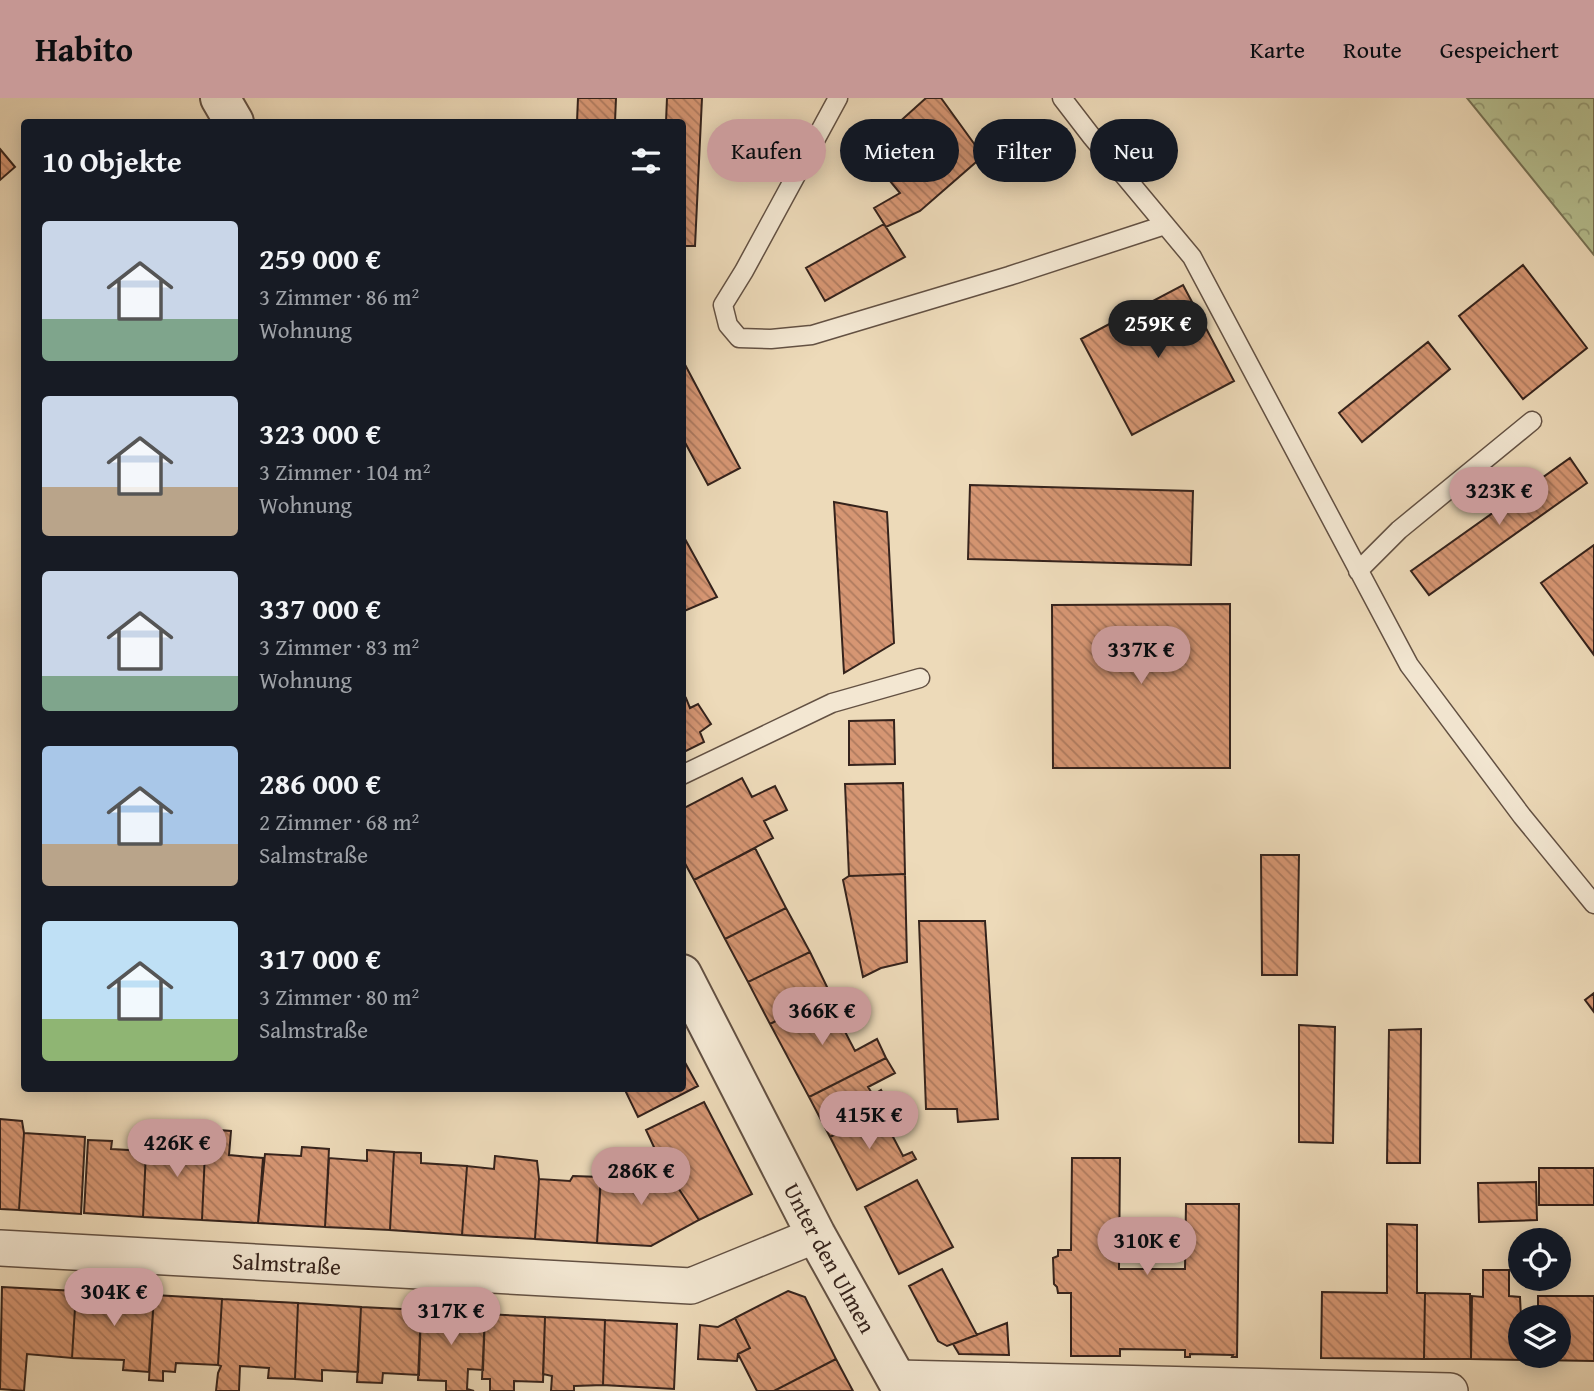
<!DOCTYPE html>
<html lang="de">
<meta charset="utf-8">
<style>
:root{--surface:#171b24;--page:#20242c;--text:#f1f3f6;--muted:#9ea1a6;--accent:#c59692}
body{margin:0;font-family:"Gentium Book Plus",serif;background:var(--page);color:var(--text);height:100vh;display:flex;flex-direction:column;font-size:26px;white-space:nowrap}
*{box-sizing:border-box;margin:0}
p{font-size:23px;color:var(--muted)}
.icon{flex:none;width:38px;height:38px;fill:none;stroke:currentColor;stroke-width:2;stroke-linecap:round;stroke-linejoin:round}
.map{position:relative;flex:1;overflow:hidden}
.sheet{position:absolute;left:21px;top:21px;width:665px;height:973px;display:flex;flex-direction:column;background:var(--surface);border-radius:7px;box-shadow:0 4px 18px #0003}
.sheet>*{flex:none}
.guide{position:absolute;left:707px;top:21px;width:665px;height:63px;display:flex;gap:14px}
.tools{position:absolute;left:1508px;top:1130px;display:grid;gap:14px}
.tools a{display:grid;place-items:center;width:63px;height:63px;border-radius:50%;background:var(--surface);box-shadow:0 4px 18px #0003;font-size:35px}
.price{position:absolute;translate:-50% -60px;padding:0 16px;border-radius:24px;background:var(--accent);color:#111;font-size:23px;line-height:46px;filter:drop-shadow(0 2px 4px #0008)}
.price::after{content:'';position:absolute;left:50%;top:42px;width:21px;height:16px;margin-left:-10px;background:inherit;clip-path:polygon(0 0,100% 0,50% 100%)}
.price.active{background:#222;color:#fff}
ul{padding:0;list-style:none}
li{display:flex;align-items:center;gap:21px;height:175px;padding:0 21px}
li span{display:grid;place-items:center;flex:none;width:196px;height:140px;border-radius:7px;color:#555}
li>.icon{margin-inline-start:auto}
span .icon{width:84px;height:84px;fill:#fffc;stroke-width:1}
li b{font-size:30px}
h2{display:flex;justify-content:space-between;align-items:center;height:84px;padding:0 21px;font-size:30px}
.tag{padding:0 24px;border-radius:32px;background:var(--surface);box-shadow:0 4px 18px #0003;font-size:24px;line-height:63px}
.tag.active{background:var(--accent);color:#111}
header{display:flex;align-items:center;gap:42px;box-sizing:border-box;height:98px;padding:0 35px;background:var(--accent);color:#111}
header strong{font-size:33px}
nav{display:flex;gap:38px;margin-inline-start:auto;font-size:24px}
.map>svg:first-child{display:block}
.forest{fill:url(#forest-crowns);stroke:#767256;stroke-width:2}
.building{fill:url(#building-back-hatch);stroke:#35231c;stroke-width:2}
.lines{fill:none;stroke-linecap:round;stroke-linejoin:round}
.service-casing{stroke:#635143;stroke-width:21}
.minor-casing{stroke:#635143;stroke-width:38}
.tertiary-casing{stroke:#635143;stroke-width:42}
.service{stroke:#f3e7d2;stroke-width:18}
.minor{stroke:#f3e7d2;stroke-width:35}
.tertiary{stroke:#f3e7d2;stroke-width:38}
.labels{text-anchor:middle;stroke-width:6;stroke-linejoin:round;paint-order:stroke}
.street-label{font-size:23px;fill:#35231c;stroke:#f3e7d2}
</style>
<header>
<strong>Habito</strong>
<nav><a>Karte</a><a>Route</a><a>Gespeichert</a></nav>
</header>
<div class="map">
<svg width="1594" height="1293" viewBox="0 0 1594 1293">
<defs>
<pattern id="forest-crowns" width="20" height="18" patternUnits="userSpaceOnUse" patternTransform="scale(1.75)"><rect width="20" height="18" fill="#b6c091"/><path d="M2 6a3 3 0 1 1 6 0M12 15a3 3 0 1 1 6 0" fill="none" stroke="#959c76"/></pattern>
<pattern id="building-back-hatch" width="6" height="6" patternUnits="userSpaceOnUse" patternTransform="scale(1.75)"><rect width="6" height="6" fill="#d69673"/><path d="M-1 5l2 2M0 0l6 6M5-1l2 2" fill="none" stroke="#ae7a5e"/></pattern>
</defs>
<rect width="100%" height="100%" fill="#eddab9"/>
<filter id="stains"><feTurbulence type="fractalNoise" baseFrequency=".00286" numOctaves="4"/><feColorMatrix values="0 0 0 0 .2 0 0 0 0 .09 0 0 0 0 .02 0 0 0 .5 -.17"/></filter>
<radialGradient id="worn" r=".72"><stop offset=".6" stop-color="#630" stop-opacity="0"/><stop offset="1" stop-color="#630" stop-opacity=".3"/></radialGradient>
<path class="forest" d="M1467 0H1594V157Z"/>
<path class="building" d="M578 0H616L615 24H577Z
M667 0H702L695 148H682V24H666Z
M926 0H941L983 58 920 113 886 129 874 110 900 95 866 54Z
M0 51 15 69 0 82Z
M884 126 905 159 825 203 806 170Z
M1523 167 1587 250 1523 301 1459 218Z
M1183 187 1234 283 1132 337 1081 241Z
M1428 244 1450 271 1362 344 1339 315Z
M682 261 740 370 708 387 682 339Z
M1570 360 1587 385 1429 497 1411 473Z
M970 387 1193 393 1191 467 968 461Z
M834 404 887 414 894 545 844 575Z
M685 441 717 499 682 514V442Z
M1594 447V557L1541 485Z
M1230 506V670H1053L1052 507Z
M686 600 690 610 698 606 711 626 700 634 704 644 682 655V603Z
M894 622 895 666 849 667V623Z
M742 680 752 699 775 688 787 712 764 723 773 740 694 782 682 760V711Z
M903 685 905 776 849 778 845 686Z
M755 750 786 810 725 841 694 782Z
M1261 757H1299L1297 877H1262Z
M905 776 907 864 881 870 863 879 843 782 849 778Z
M786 810 810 854 748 884 725 841Z
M919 823H985L998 1021 958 1024 957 1011H926Z
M810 854 830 895 770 926 748 884Z
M1594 895V914L1585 902Z
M826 897 855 953 877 941 886 960 809 999 770 926Z
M1299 927 1335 929 1333 1045 1299 1044Z
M1421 931 1420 1065H1387L1389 932Z
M682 959 698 988 638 1019 624 990H682Z
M886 960 895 975 868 989 873 997 881 992 890 1009 830 1039 809 999Z
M704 1004 752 1096 699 1122 660 1062 646 1032Z
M880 1014 903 1058 912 1054 916 1061 857 1092 830 1039Z
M0 1021 22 1023 24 1035 19 1112 0 1111Z
M178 1029 206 1031 202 1122 143 1119 146 1053 176 1056Z
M206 1031 231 1033 229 1057 263 1060 258 1125 202 1122Z
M24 1035 85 1039 81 1116 19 1112Z
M88 1042 112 1043 111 1051 146 1053 143 1119 84 1115Z
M302 1049 329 1051 325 1129 258 1125 265 1056 301 1058Z
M367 1052 394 1054 390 1132 325 1129 329 1060 367 1063Z
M394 1054 421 1055V1065L467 1068 462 1137 390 1132Z
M495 1058 537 1063 539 1081 535 1141 462 1137 467 1068 494 1071Z
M1072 1060H1120L1119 1171H1185L1186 1106H1239L1237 1259H1232L1233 1257 1190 1256V1259H1185V1252L1120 1251V1258H1071V1195H1058L1057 1189 1054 1186 1053 1160 1058 1158V1152H1071Z
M660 1062 699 1122 651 1148 597 1145 601 1074 632 1076Z
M1539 1070H1594V1107H1539Z
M573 1078 601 1079 597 1145 535 1141 539 1081 570 1083Z
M917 1082 953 1149 899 1176 865 1109Z
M1536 1084 1537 1122 1479 1124 1478 1085Z
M1387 1126 1417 1127V1195H1425L1424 1261 1321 1260 1322 1194 1387 1195Z
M942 1171 977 1237 947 1248 938 1243 909 1188Z
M1483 1172H1509V1198L1520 1199 1523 1262 1471 1261 1472 1198 1483 1199Z
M2 1189 76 1193 72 1260 27 1256 24 1293 0 1291Z
M76 1193 154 1197 149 1274 123 1272 124 1262 72 1260Z
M788 1193 805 1199 836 1261 774 1293H757L738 1256 750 1250 735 1220Z
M1425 1195 1470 1196 1471 1261H1424Z
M154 1197 222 1201 218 1267 176 1265 175 1274 163 1273V1283L149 1282Z
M1538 1198H1594V1263L1537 1262V1258H1559V1220H1538Z
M222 1201 298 1205 295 1281 268 1280 269 1270 240 1268 239 1293H216L218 1275 221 1268 218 1267Z
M298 1205 361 1209 358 1274 322 1272V1283L295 1281Z
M361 1209 421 1212 419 1277 383 1275 382 1285 357 1284Z
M421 1212 485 1216 483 1272 468 1271 467 1291 474 1293H446V1283L418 1282Z
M485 1216 545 1219 543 1284 514 1283V1293H490V1281H482Z
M545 1219 605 1222 603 1287 574 1288V1293H551L552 1278 543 1276Z
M735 1220 750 1250 738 1256 737 1263 698 1261 700 1227 718 1229Z
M605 1222 677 1226 674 1291 603 1287Z
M1007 1225 1009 1257 959 1256 953 1246Z
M836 1261 853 1293H774Z"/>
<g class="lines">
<g class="service-casing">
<path id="service" d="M838 0 744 173 723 207 728 227 739 240 771 241 812 237 1009 178 1165 127
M1062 0 1092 39 1192 159 1409 567 1522 718 1594 806
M1358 473 1399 432 1532 323
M682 677 832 605 920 580"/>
</g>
<g class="minor-casing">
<g id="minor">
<path id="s1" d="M0 1150 691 1188 816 1137"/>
<path d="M897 1280 1450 1293"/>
</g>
</g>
<g class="tertiary-casing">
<g id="tertiary">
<path d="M220 0 234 24"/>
<path id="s2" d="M682 876 816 1137 903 1293"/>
</g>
</g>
<use href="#service" class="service"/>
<use href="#minor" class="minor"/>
<use href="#tertiary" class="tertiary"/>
</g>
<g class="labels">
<g class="street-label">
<text dy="8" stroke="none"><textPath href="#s2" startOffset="320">Unter den Ulmen</textPath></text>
<text dy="8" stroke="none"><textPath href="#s1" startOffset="287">Salmstraße</textPath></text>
</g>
</g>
<rect width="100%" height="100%" filter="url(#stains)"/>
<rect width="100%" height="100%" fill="url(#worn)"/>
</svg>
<div class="tools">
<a><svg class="icon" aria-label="locate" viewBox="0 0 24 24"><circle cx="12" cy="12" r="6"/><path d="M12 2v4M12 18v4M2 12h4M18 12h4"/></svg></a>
<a><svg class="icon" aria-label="layers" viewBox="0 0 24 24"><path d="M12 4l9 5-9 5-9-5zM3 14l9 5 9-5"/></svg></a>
</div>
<b class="price active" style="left:1158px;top:262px">259K €</b>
<b class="price" style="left:1499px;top:429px">323K €</b>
<b class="price" style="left:1141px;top:588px">337K €</b>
<b class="price" style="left:822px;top:949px">366K €</b>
<b class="price" style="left:869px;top:1053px">415K €</b>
<b class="price" style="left:177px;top:1081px">426K €</b>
<b class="price" style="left:641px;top:1109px">286K €</b>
<b class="price" style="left:1147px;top:1179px">310K €</b>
<b class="price" style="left:114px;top:1230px">304K €</b>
<b class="price" style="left:451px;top:1249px">317K €</b>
<div class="guide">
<a class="tag active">Kaufen</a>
<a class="tag">Mieten</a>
<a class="tag">Filter</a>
<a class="tag">Neu</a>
</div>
<section class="sheet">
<h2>10 Objekte<svg class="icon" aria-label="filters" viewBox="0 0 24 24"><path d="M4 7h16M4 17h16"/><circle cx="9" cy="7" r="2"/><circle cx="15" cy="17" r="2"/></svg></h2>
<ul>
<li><span style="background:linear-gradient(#c9d6e8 70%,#7fa58c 0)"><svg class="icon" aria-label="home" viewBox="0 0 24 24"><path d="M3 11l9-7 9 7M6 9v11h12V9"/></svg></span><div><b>259 000 €</b><p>3 Zimmer · 86 m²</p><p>Wohnung</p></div></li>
<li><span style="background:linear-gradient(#c9d6e8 65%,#b9a48a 0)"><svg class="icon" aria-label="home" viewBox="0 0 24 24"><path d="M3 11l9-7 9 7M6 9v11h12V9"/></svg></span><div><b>323 000 €</b><p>3 Zimmer · 104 m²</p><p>Wohnung</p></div></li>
<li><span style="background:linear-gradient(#c9d6e8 75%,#7fa58c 0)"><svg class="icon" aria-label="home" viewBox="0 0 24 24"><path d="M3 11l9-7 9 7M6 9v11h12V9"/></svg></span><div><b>337 000 €</b><p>3 Zimmer · 83 m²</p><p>Wohnung</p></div></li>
<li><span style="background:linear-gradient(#a9c7e8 70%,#b9a48a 0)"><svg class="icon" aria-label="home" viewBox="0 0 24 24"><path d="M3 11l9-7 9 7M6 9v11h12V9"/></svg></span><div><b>286 000 €</b><p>2 Zimmer · 68 m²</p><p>Salmstraße</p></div></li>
<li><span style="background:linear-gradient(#bfe0f5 70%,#8fb573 0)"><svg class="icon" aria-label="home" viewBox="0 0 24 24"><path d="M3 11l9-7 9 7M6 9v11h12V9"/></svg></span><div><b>317 000 €</b><p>3 Zimmer · 80 m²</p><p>Salmstraße</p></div></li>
</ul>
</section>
</div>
